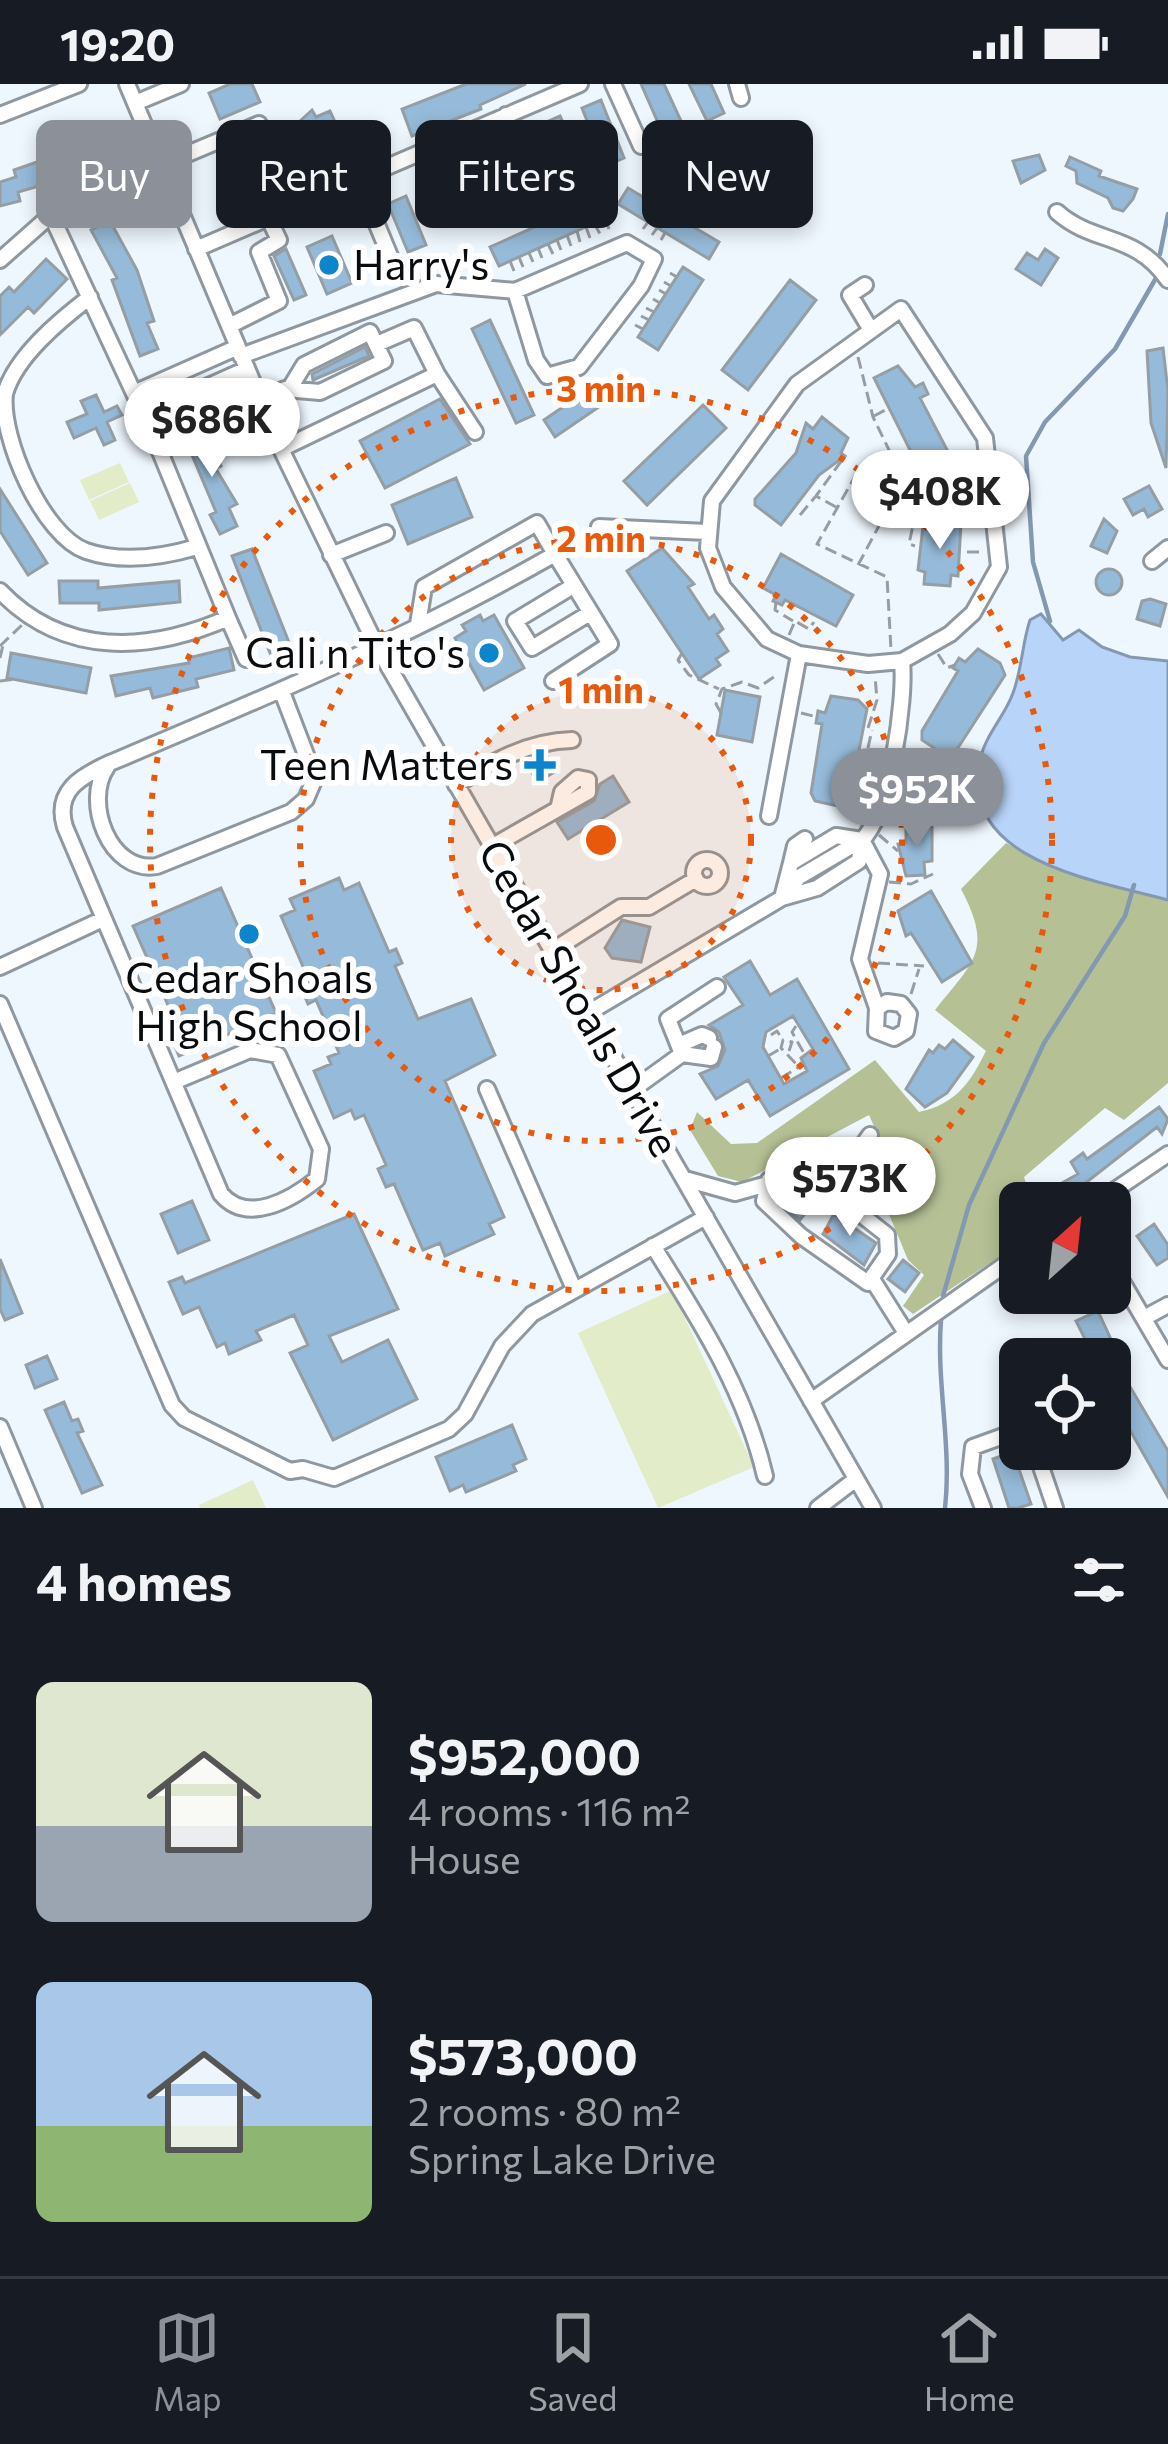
<!DOCTYPE html>
<meta charset="utf-8">
<style>
:root{--surface:#171b24;--page:#20242c;--text:#f1f3f6;--muted:#9ea1a6;--line:#363941;--accent:#8c9099}
body{margin:0;font-family:Commissioner,sans-serif;background:var(--page);color:var(--text);height:100vh;display:flex;flex-direction:column;font-size:45px;white-space:nowrap}
*{box-sizing:border-box;margin:0}
p{font-size:39px;color:var(--muted)}
.icon{flex:none;width:66px;height:66px;fill:none;stroke:currentColor;stroke-width:2;stroke-linecap:round;stroke-linejoin:round}
.map{position:relative;height:1424px;overflow:hidden}
.details{display:flex;flex-direction:column;background:var(--surface);flex:1}
.details>*{flex:none}
.guide{position:absolute;left:36px;top:36px;width:1098px;height:108px;display:flex;gap:24px}
.needle{width:78px;rotate:27deg}
.fabs{position:absolute;left:999px;top:1098px;display:grid;gap:24px}
.fabs a{display:grid;place-items:center;width:132px;height:132px;border-radius:18px;background:var(--surface);box-shadow:0 6px 18px #0003;font-size:60px}
.price{position:absolute;translate:-50% -102px;padding:0 27px;border-radius:42px;background:#fff;color:#222;font-size:39px;line-height:78px;filter:drop-shadow(0 3px 6px #0008)}
.price::after{content:'';position:absolute;left:50%;top:72px;width:36px;height:27px;margin-left:-18px;background:inherit;clip-path:polygon(0 0,100% 0,50% 100%)}
.price.on{background:var(--accent);color:#fff}
ul{padding:0;list-style:none}
li{display:flex;align-items:center;gap:36px;height:300px;padding:0 36px}
li span{display:grid;place-items:center;flex:none;width:336px;height:240px;border-radius:18px;color:#555}
li>.icon{margin-inline-start:auto}
span .icon{width:144px;height:144px;fill:#fffc;stroke-width:1}
li b{font-size:51px}
h2{display:flex;justify-content:space-between;align-items:center;height:144px;padding:0 36px;font-size:51px}
.tag{padding:0 42px;border-radius:18px;background:var(--surface);box-shadow:0 6px 18px #0003;font-size:42px;line-height:108px}
.tag.on{background:var(--accent);color:#fff}
.status{display:flex;justify-content:space-between;align-items:center;height:84px;padding:0 60px;background:var(--surface);direction:ltr}
.status svg{height:33px;fill:currentColor}
.tab-bar{display:flex;justify-content:space-around;align-items:center;height:168px;border-top:3px solid var(--line);background:var(--surface);font-size:33px;color:var(--muted)}
.tab-bar a{display:grid;justify-items:center;gap:6px}
.tab-bar .on{color:var(--accent)}
.map>svg:first-child{display:block}
.green{fill:#e2ecc8}
.forest{fill:#b5c095}
.water{fill:#b9d4f9;stroke:#8498b2;stroke-width:3}
.lines{fill:none;stroke-linecap:round;stroke-linejoin:round}
.stream{stroke:#8498b2;stroke-width:4.5}
.building{fill:#96bad9;stroke:#969ea5;stroke-width:3;fill-rule:evenodd}
.minor-casing{stroke:#90989f;stroke-width:20}
.path{stroke:#979da2;stroke-width:3;stroke-dasharray:12 6;stroke-linecap:butt}
.minor{stroke:#fff;stroke-width:14}
.ring{fill:none;stroke:#e8590c;stroke-width:6;stroke-dasharray:6 12}
.poi-dot{fill:#0d85cd;stroke:#fff;stroke-width:4.5}
.labels{text-anchor:middle;stroke-width:12;stroke-linejoin:round;paint-order:stroke}
.poi-label{font-size:42px;fill:#090c0e;stroke:#fff;text-anchor:end}
.street-label{font-size:42px;fill:#090c0e;stroke:#fff}
.centre{fill:#e8590c;stroke:#fff;stroke-width:6}
.ring-label{font-size:36px;text-anchor:middle;font-weight:bold;fill:#e8590c;stroke:#fff;stroke-width:12;stroke-linejoin:round;paint-order:stroke}
</style>
<div class="status"><b>19:20</b><svg viewBox="0 0 49 12"><path d="M0 12V9h3v3zM5 12V6h3v6zM10 12V3h3v9zM15 12V0h3v12zM26 1h20v11H26zM47 4h2v5h-2z"/></svg></div>
<div class="map">
<svg width="1168" height="1424" viewBox="0 0 1168 1424">
<rect width="100%" height="100%" fill="#eff7fe"/>
<path class="green" d="M120 379 129 398 89 416 80 396Z
M130 399 139 418 99 436 90 417Z
M672 1206 754 1383 658 1424 578 1249Z
M253 1396 266 1424H200L199 1421Z"/>
<path class="forest" d="M1006 759 1057 783 1168 816V999L1124 1036 1105 1024 1024 1093 1032 1119H1020V1159L913 1230 903 1222 924 1191 908 1176 886 1123 892 1083 869 1031 742 1098 718 1092 690 1046 697 1028 731 1060 757 1059 875 976 919 1028C956 1020 970 999 986 967L935 926C975 876 993 866 961 805Z"/>
<path class="water" d="M1041 530 1063 556 1079 546 1102 563 1130 573 1168 577V816C1100 797 957 778 980 676 985 651 1005 632 1013 609 1022 585 1022 560 1030 536Z"/>
<g class="lines">
<path class="stream" d="M1160 170 1168 130
M1050 537 1033 478 1026 372 1045 338 1115 265 1156 194
M943 1212 969 1121 1044 959 1125 832 1134 801
M941 1236C936 1299 952 1361 945 1424"/>
</g>
<path class="building" d="M230 0H252L260 18 220 35 209 9Z
M466 0H526L480 21 481 25 412 52 402 25Z
M641 0H664L687 50 667 59Z
M689 0H711L724 29 707 37Z
M601 16 624 74 605 82 582 24Z
M312 26 316 33 330 27 340 49 311 61 300 37Z
M560 32 587 90 568 99 540 41Z
M248 57 260 84 244 91 232 65Z
M89 60 95 80 56 91 57 97 18 108 20 117 0 122V98L16 93 14 86Z
M502 60 526 118 506 126 482 68Z
M1039 71 1045 86 1021 99 1013 77Z
M1070 73 1101 87 1099 92 1137 105 1133 115 1123 127 1113 124 1108 114 1077 99 1076 87 1066 82Z
M468 99 478 125 440 140 429 113Z
M628 104 719 158 709 175 618 120Z
M406 112 426 161 408 168 388 120Z
M604 112 612 131 499 182 490 163Z
M110 137 137 186 154 237 147 239 158 265 140 272 112 196 117 194 91 146Z
M332 152 352 199 327 210 307 163Z
M286 165 306 211 294 216 274 172Z
M1045 165 1058 174 1041 201 1016 185 1027 169 1038 176Z
M46 175 67 195 34 229 28 223 0 251V212L9 203 14 208Z
M683 183 703 196 658 266 638 253Z
M790 196 816 216 748 306 722 286Z
M490 236 534 331 516 339 472 245Z
M365 263 369 272 313 296 312 290Z
M1163 264 1168 307 1166 384 1151 339 1147 267Z
M898 282 915 303 923 299 928 310 920 314 955 381 954 392 929 404 874 294Z
M595 301 606 318 555 353 544 336Z
M96 311 104 328 117 322 122 331 107 338 115 356 104 361 96 344 74 354 67 338 87 330 81 317Z
M440 315 470 360 385 404 360 357Z
M703 321 726 344 647 421 624 397Z
M822 333 848 354 841 369 845 372 819 391 781 441 755 421V415L796 369 806 339 813 345Z
M202 344 221 382 216 385 237 420 229 424 237 442 220 450 210 431 216 428 184 352Z
M456 394 472 433 408 460 392 421Z
M1149 402 1162 425 1148 433 1144 425 1133 431 1124 415Z
M0 405 47 479 28 491 0 447Z
M929 434 961 439 958 492 951 491 950 502 924 500 925 488 918 486 923 442 928 443Z
M1104 435 1117 447 1107 469 1091 462Z
M662 464 694 500 688 503 709 535 714 531 723 545 717 550 728 567 716 575 720 581 699 595 627 487Z
M252 465 290 561 270 569 232 472Z
M781 470 853 511 836 542 785 516 782 521 773 517 776 511 763 504Z
M1096 498a13 13 0 1 1 26 0a13 13 0 1 1-26 0Z
M59 497H98V504L179 497 180 518 99 526V519H60Z
M1150 515 1166 520 1160 542 1137 535 1142 517Z
M480 531 483 537 494 531 524 584 484 606 455 554 466 547 462 541Z
M229 564 234 586 196 595 198 603 153 614 150 604 116 612 111 592 189 579 188 574Z
M978 565 1000 579 1005 591 954 670 946 672 922 656V647L958 587 953 584 959 574 965 578Z
M11 569 91 584 86 609 7 594Z
M725 606 760 613 752 658 717 651Z
M831 612 858 616 867 625 849 718 842 723 815 717 811 709 822 640 816 639 818 627 825 629Z
M546 671 556 687 538 698 524 677Z
M613 692 629 718 568 755 557 738 594 717 600 700Z
M932 742V777L924 778 925 791 906 792 898 760 906 759V743Z
M339 794 344 806 359 799 389 868 396 865 402 879 395 882 418 935 471 915 495 971 445 997 504 1133 489 1140 494 1150 445 1172 440 1159 423 1166 394 1100 386 1103 378 1085 386 1081 364 1031 355 1035 351 1026 334 1034 314 987 331 980 328 973 339 969 316 916 308 920 302 906 311 901 281 832 295 826 290 815Z
M221 804 276 929 179 972 170 950 179 946 133 842Z
M931 807 972 879 942 898 911 849 906 852 898 827Z
M622 836 650 843 641 878 612 874 605 864Z
M750 877 770 911 797 895 849 985 770 1032 748 996 716 1015 700 990 718 982 725 966 719 948 709 941 743 921 724 893ZM793 932 813 965 801 974 807 987 784 1000 763 963 766 948Z
M953 956 973 973 947 1009 925 1023 906 1005 929 966 933 969 939 961 945 965Z
M1159 1023 1168 1035 1162 1050 1157 1043 1060 1119H1042L1037 1113 1078 1090 1071 1078 1083 1069 1087 1075Z
M822 1054 841 1068 828 1086 808 1072Z
M867 1085 887 1098 874 1117 854 1104Z
M797 1105 816 1115 800 1136 785 1122Z
M192 1117 209 1156 178 1169 161 1130Z
M354 1130 398 1225 329 1252 342 1278 388 1256 417 1315 333 1356 290 1269 308 1261 294 1231 256 1247 261 1256 229 1270 225 1259 217 1263 199 1223 183 1230 169 1198 182 1193 185 1199Z
M834 1130 876 1159 864 1181 823 1150Z
M1154 1140 1168 1161V1174L1157 1181 1137 1152Z
M0 1175 22 1229 5 1236 0 1225Z
M903 1176 919 1189 905 1208 888 1195Z
M1098 1227 1114 1262 1093 1271 1076 1237Z
M1110 1269 1168 1367V1413L1110 1311Z
M47 1272 57 1295 35 1304 26 1281Z
M64 1318 72 1337 78 1335 83 1347 77 1349 102 1401 82 1409 45 1326Z
M512 1341 526 1375 513 1381 516 1387 466 1408 463 1401 450 1407 436 1373Z
M1013 1368 1031 1420 1018 1424H1009L993 1375Z"/>
<g class="lines">
<g class="minor-casing">
<path id="minor" d="M127 0 281 365 375 559 873 1424
M613 0 641 62
M737 0 741 14
M135 19 181 0
M0 31 79 0
M506 31 545 108
M429 65 444 96
M161 81 259 40 279 79 309 116
M358 95 390 172
M1057 128C1094 161 1135 148 1168 196
M196 165 580 0
M0 176 51 131 152 348 228 534C148 569 63 573 0 507
M865 201 850 211 871 246
M90 213C60 236 15 273 5 310 0 354 43 452 86 467 121 479 163 473 197 463
M901 225 985 354 999 483 973 529 950 550 902 577 868 580 799 570 767 555 723 503 708 464 712 417 797 300Z
M229 242 279 217 259 168 279 156 268 133
M241 272 436 200 515 207 627 159 654 175 641 202 579 283 547 292 536 276 515 207
M437 290 475 348
M134 309 238 263
M260 315 285 305 320 308 384 277 370 248 304 281 290 304
M144 331 247 285
M281 365 437 290 414 244 377 260
M599 443 707 448
M331 471 386 449
M1152 477 1168 464
M573 502 515 537 532 564 590 529
M228 534 246 575
M553 597 610 560 555 470
M107 683C83 717 109 790 157 782L291 728 306 715 315 694 282 608
M456 701C492 678 528 657 572 656
M769 732 799 570
M862 756 880 790 860 875 877 924 876 947 894 954 906 947 909 930 901 920 887 918 877 924
M491 763 588 708V696L578 694 562 708 559 721
M694 789a13 13 0 1 1 26 0a13 13 0 1 1-26 0Z
M791 779 795 762 805 755
M787 807 799 793 862 756
M782 814 817 804 859 777 862 756
M552 867 621 823H649L696 795
M0 883 103 835
M0 920 172 1321 184 1334 290 1387 303 1385 334 1394 449 1345 465 1330 502 1262 532 1230 706 1133
M588 929 782 814 791 779 836 752 862 756C890 729 906 616 902 577
M679 961 702 951 709 954
M682 970 711 974 714 963
M176 997 250 966 278 971 321 1065 317 1095C291 1116 247 1141 221 1110L65 743C54 707 81 692 110 679 262 615 412 552 555 470L537 439 424 503 418 540
M487 1005 574 1205
M632 1006 682 970 668 935 717 903
M793 1090 840 1114 887 1151 888 1170 868 1199 801 1152 764 1117 769 1096Z
M685 1095 735 1109 764 1101
M830 1108 870 1051
M1096 1119 1168 1070
M653 1162C699 1235 745 1306 765 1392
M1110 1177 1168 1276
M872 1195 906 1249
M1144 1234 1168 1221
M811 1317 1020 1170
M0 1343 34 1424
M1035 1365 1055 1424
M818 1424 856 1395
M983 1424 970 1390 973 1363 1020 1346"/>
</g>
<path class="path" d="M605 134 609 145
M594 139 600 150
M586 143 590 154
M643 145 648 138
M577 147 580 158
M567 151 571 162
M652 151 657 144
M557 156 561 166
M661 156 665 149
M548 160 553 170
M538 164 542 174
M529 169 533 178
M519 173 523 183
M510 177 514 187
M670 189 677 193
M664 198 671 202
M659 206 666 210
M653 215 660 219
M646 224 654 228
M641 232 649 236
M635 241 643 245
M858 273 873 333 908 405
M874 332 889 324
M899 382 914 374
M896 409 908 405 916 427 909 460 915 462
M836 423 816 412 842 376
M800 431 815 413
M967 468H983
M858 481 895 412 858 387 817 460 887 493 891 566
M776 518 775 526 793 537
M789 551 795 537 809 545 814 538
M0 562 23 540
M682 569 678 576 689 591 719 605
M938 570 947 584 955 581
M0 574 3 561
M0 597 15 595
M721 629 716 620 722 605 742 598 758 604 778 590
M801 629 817 633
M868 644 877 616 875 592
M860 699 872 646
M879 751 898 767
M889 798 911 800 933 790
M878 879 924 882
M911 910 919 885
M278 933 288 962
M796 942 792 948 805 971
M771 951 777 947 782 955
M789 967 792 958 783 956 781 964 799 983
M768 972 780 965
M781 994 804 980"/>
<use href="#minor" class="minor"/>
</g>
<circle cx="601" cy="756" r="150" fill="#e8590c" fill-opacity=".12"/>
<g class="ring">
<circle cx="601" cy="756" r="150"/>
<circle cx="601" cy="756" r="301"/>
<circle cx="601" cy="756" r="451"/>
</g>
<g class="poi-dot">
<circle cx="329" cy="181" r="12"/>
<circle cx="489" cy="569" r="12"/>
<path d="M534 663h12v12h12v12h-12v12h-12v-12h-12v-12h12z"/>
<circle cx="249" cy="850" r="12"/>
</g>
<g class="labels">
<g class="poi-label">
<text x="353" y="196" text-anchor="start">Harry's</text>
<text x="465" y="584">Cali n Tito's</text>
<text x="513" y="696">Teen Matters</text>
<text x="249" y="909" text-anchor="middle">Cedar Shoals<tspan x="249" dy="48">High School</tspan></text>
</g>
<g class="street-label">
<text transform="translate(579 914) rotate(60)" y="15">Cedar Shoals Drive</text>
</g>
</g>
<circle cx="601" cy="756" r="18" class="centre"/>
<g class="ring-label">
<text x="601" y="318">3 min</text>
<text x="601" y="468">2 min</text>
<text x="601" y="619">1 min</text>
</g>
</svg>
<div class="fabs">
<a><svg class="needle" viewBox="-14 -14 28 28"><path d="M0-13l5 13h-10z" fill="#e53935"/><path d="M0 13l5-13h-10z" fill="#9ea1a6"/></svg></a>
<a><svg class="icon" aria-label="locate" viewBox="0 0 24 24"><circle cx="12" cy="12" r="6"/><path d="M12 2v4M12 18v4M2 12h4M18 12h4"/></svg></a>
</div>
<b class="price" style="left:212px;top:396px">$686K</b>
<b class="price" style="left:940px;top:468px">$408K</b>
<b class="price on" style="left:917px;top:766px">$952K</b>
<b class="price" style="left:850px;top:1155px">$573K</b>
<div class="guide">
<a class="tag on">Buy</a>
<a class="tag">Rent</a>
<a class="tag">Filters</a>
<a class="tag">New</a>
</div>
</div>
<section class="details">
<h2>4 homes<svg class="icon" aria-label="filters" viewBox="0 0 24 24"><path d="M4 7h16M4 17h16"/><circle cx="9" cy="7" r="2"/><circle cx="15" cy="17" r="2"/></svg></h2>
<ul>
<li><span style="background:linear-gradient(#dfe7d0 60%,#9aa5b1 0)"><svg class="icon" aria-label="home" viewBox="0 0 24 24"><path d="M3 11l9-7 9 7M6 9v11h12V9"/></svg></span><div><b>$952,000</b><p>4 rooms · 116 m²</p><p>House</p></div></li>
<li><span style="background:linear-gradient(#a9c7e8 60%,#8fb573 0)"><svg class="icon" aria-label="home" viewBox="0 0 24 24"><path d="M3 11l9-7 9 7M6 9v11h12V9"/></svg></span><div><b>$573,000</b><p>2 rooms · 80 m²</p><p>Spring Lake Drive</p></div></li>
</ul>
</section>
<nav class="tab-bar">
<a class="on"><svg class="icon" aria-label="map" viewBox="0 0 24 24"><path d="M3 6l6-2 6 2 6-2v14l-6 2-6-2-6 2zM9 4v14M15 6v14"/></svg>Map</a>
<a><svg class="icon" aria-label="saved" viewBox="0 0 24 24"><path d="M7 4h10v16l-5-4-5 4z"/></svg>Saved</a>
<a><svg class="icon" aria-label="home" viewBox="0 0 24 24"><path d="M3 11l9-7 9 7M6 9v11h12V9"/></svg>Home</a>
</nav>
